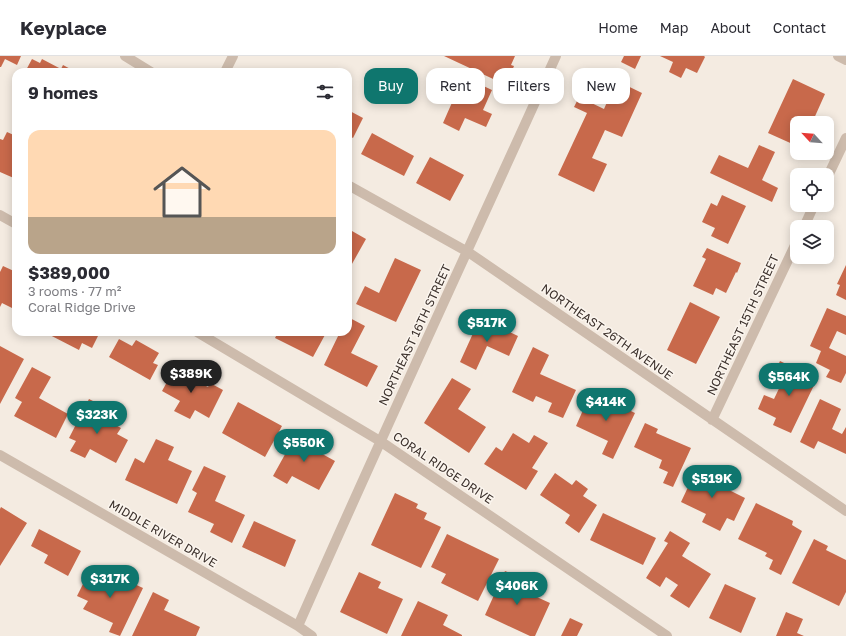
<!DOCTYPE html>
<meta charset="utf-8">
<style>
:root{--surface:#fff;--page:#f2f2f3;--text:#2b2b33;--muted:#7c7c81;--line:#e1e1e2;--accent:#0f766e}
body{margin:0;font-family:"Golos Text",sans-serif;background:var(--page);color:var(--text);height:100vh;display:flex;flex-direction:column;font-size:15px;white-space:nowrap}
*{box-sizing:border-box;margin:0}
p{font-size:13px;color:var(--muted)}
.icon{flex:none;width:22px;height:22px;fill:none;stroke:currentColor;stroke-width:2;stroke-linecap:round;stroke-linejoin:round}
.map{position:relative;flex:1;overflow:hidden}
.details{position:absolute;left:12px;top:12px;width:340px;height:268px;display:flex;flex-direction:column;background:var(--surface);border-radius:12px;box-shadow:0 2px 10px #0003}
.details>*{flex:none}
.banner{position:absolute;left:364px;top:12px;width:380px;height:36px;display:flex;gap:8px}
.needle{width:26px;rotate:296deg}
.buttons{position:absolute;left:790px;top:60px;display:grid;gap:8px}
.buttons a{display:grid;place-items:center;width:44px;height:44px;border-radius:8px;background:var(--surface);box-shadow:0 2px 10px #0003;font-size:20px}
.price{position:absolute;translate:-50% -34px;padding:0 9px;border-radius:14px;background:var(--accent);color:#fff;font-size:13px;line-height:26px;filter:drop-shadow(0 1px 2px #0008)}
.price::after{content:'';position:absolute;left:50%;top:24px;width:12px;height:9px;margin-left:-6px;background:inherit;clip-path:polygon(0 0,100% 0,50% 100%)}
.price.active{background:#222;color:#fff}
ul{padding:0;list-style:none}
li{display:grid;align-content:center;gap:8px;height:212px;padding:0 16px}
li+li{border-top:1px solid var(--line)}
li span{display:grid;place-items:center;height:124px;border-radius:12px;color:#555}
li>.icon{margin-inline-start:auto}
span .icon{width:72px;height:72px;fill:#fffc;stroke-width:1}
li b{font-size:17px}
h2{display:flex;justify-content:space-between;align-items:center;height:48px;padding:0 16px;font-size:17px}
.chip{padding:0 14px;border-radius:12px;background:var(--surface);box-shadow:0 2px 10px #0003;font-size:14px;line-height:36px}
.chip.active{background:var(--accent);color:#fff}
header{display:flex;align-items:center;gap:24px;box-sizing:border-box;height:56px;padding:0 20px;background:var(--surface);border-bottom:1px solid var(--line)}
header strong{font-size:19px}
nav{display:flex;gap:22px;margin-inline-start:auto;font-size:14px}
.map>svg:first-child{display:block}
.building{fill:#c8694b}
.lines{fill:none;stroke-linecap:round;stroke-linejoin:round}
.minor{stroke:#cdbbac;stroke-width:10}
.labels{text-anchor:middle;stroke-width:3;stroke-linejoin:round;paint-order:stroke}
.street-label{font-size:12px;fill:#3b302b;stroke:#fbf5ee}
</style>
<header>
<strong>Keyplace</strong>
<nav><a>Home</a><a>Map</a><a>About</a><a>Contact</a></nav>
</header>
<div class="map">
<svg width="846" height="580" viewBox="0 0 846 580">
<rect width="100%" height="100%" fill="#f4ebe1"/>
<path class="building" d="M0 0H21L17 9 5 3 1 11H0Z
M444 0H515L511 9 514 10 506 29Z
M624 0H641L635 13 621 6Z
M660 0H704L705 1 697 17 686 12 681 22 669 16 673 6Z
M32 3 40 7 42 3 61 13 63 9 76 16H25Z
M607 20 642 37 622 81 605 74 592 102 607 108 594 136 558 119 587 57 574 51 579 41 604 53 611 37 601 32Z
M793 23 825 38 812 67H797V90L768 77Z
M477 27 492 34 483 54 492 58 486 71 465 62 459 75 443 67 454 42 468 48Z
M348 54 363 62 353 82 348 79Z
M7 76 16 80V123L0 116V83L3 84Z
M372 77 414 100 404 120 361 98Z
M759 89 775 96 762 124 778 132 772 146 710 117 719 99 748 112Z
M430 101 464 119 450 145 416 127Z
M722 139 746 150 728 188 711 180 715 172 702 166 711 147 717 150Z
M352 175 366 183 348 215V183Z
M707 192 741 207 737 217 736 216 726 237 716 232 713 239 693 230 706 203 702 201Z
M395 202 421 214 396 266 356 248 365 230 379 237Z
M846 209V244L836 239 840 229 837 228Z
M3 210 16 216V254L2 247 0 251V216Z
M690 246 720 261 696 308 667 294Z
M827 252 846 260V279L837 275 829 292 846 300V317L841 327 826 321 830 314 816 307 821 295 810 290Z
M348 261 365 270 351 297 378 310 367 331 324 309 340 276H348Z
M480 262 518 280 509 300 487 290 476 314 460 306Z
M44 276H100L92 292 82 287 79 294Z
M278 276H325L326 277 313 301 275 282Z
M119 283 132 290 136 284 159 297 153 307 158 309 150 324 109 301Z
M0 290 24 303 0 348Z
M533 291 549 299 540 318 576 334 563 362 548 356 552 347 536 340 533 346 512 336Z
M780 305 817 323 791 377 773 369 776 362 758 353 764 339 774 343 784 322 774 318Z
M177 308 189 315 186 320 208 331 210 327 223 334 209 362 195 354 190 363 174 355 180 345 162 335Z
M32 311 51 321 39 342 68 358 56 382 14 360 22 346 15 342Z
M452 322 471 333 458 353 486 371 469 397 424 367Z
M591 336 635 357 613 403 602 398 608 385 576 370Z
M89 343 101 349 96 359 121 372 117 378 128 384 116 407 90 393 85 402 70 395 76 385 69 382Z
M820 343 841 353 832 373 842 378 846 371V398L818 385 814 393 800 386Z
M238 346 282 370 265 401 222 377Z
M645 367 658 373 656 377 691 392 673 431 663 427 668 416 659 412 662 404 634 391Z
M298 375 319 387 315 394 335 405 319 434 292 420 287 428 273 420Z
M513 377 529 387 534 379 548 387 532 412 538 415 526 434 484 408 496 391 502 395Z
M156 383 174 391 168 404 192 415 177 448 125 424 135 402 144 407Z
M204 410 226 420 215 445 245 459 232 487 210 476 214 468 188 456 197 437 192 434Z
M698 410 719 420 715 427 745 442 734 465 727 462 720 475 702 466 706 458 681 446Z
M555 417 572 429 576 424 588 433 583 440 597 449 579 477 565 467 570 459 540 439Z
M395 437 418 448 416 452 427 457 424 463 441 471 421 512 371 489Z
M756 447 793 465 792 469 802 475 781 519 769 513 773 504 765 500 767 497 738 483Z
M1 451 27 467 0 510V453Z
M603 457 656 482 643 509 590 484Z
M254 465 296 484 285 511 242 491Z
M39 473 81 495 68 520 44 507 48 499 31 490Z
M670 475 690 487 682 500 711 518 689 552 670 540 678 529 666 521 660 531 646 522 668 487 664 485Z
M447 478 499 503 478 545 441 527 446 518 431 511Z
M814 483 828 490 826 494 846 504V536L839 550 792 527Z
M90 514 114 526 117 520 143 532 120 580 109 576 113 567 83 553 88 545 77 540Z
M505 515 522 522 517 532 550 547 535 580H530L485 559Z
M359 516 381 526 378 532 403 543 387 578 340 556Z
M725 528 756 542 741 577 709 562Z
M153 536 169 544 164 554 200 571 196 580H132Z
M418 545 448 559 443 569 462 579V580H401Z
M786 556 803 563 797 577 804 580H776Z
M570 562 583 568 577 580H561Z"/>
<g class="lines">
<path class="minor" d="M125 0 151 16
M838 0 846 4
M225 16 233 0
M827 122 846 82
M348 129 468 196 846 455
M0 159 16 168
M804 171 814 149
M197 276 380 385 667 580
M712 364 797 185
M0 399 298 570 312 580
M298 570C382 379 470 190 556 0"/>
</g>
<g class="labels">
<g class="street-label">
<text transform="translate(743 269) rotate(-65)" y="4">NORTHEAST 15TH STREET</text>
<text transform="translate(607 276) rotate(35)" y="4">NORTHEAST 26TH AVENUE</text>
<text transform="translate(415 279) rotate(-65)" y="4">NORTHEAST 16TH STREET</text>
<text transform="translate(443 412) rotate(34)" y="4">CORAL RIDGE DRIVE</text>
<text transform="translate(163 478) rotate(30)" y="4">MIDDLE RIVER DRIVE</text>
</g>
</g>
</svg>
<div class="buttons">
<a><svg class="needle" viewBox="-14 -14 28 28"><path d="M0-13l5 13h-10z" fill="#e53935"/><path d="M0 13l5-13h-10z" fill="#7c7c81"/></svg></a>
<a><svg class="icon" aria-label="locate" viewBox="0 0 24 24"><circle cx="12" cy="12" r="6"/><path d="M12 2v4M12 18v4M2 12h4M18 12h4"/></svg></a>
<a><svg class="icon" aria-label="layers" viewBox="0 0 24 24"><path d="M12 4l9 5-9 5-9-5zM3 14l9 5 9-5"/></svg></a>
</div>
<b class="price" style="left:487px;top:287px">$517K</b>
<b class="price active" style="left:191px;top:338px">$389K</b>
<b class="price" style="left:789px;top:341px">$564K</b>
<b class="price" style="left:606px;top:366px">$414K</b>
<b class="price" style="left:97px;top:379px">$323K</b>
<b class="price" style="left:304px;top:407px">$550K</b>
<b class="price" style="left:712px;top:443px">$519K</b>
<b class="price" style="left:110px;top:543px">$317K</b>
<b class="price" style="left:517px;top:550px">$406K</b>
<div class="banner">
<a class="chip active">Buy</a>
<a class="chip">Rent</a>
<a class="chip">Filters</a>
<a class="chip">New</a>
</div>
<section class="details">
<h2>9 homes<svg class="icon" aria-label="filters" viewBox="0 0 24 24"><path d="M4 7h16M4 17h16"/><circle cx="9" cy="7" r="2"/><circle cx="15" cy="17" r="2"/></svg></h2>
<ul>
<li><span style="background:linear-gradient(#ffd9b3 70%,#b9a48a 0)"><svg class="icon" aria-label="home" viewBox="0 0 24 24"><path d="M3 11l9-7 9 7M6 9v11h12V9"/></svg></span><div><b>$389,000</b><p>3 rooms · 77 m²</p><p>Coral Ridge Drive</p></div></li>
</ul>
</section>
</div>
